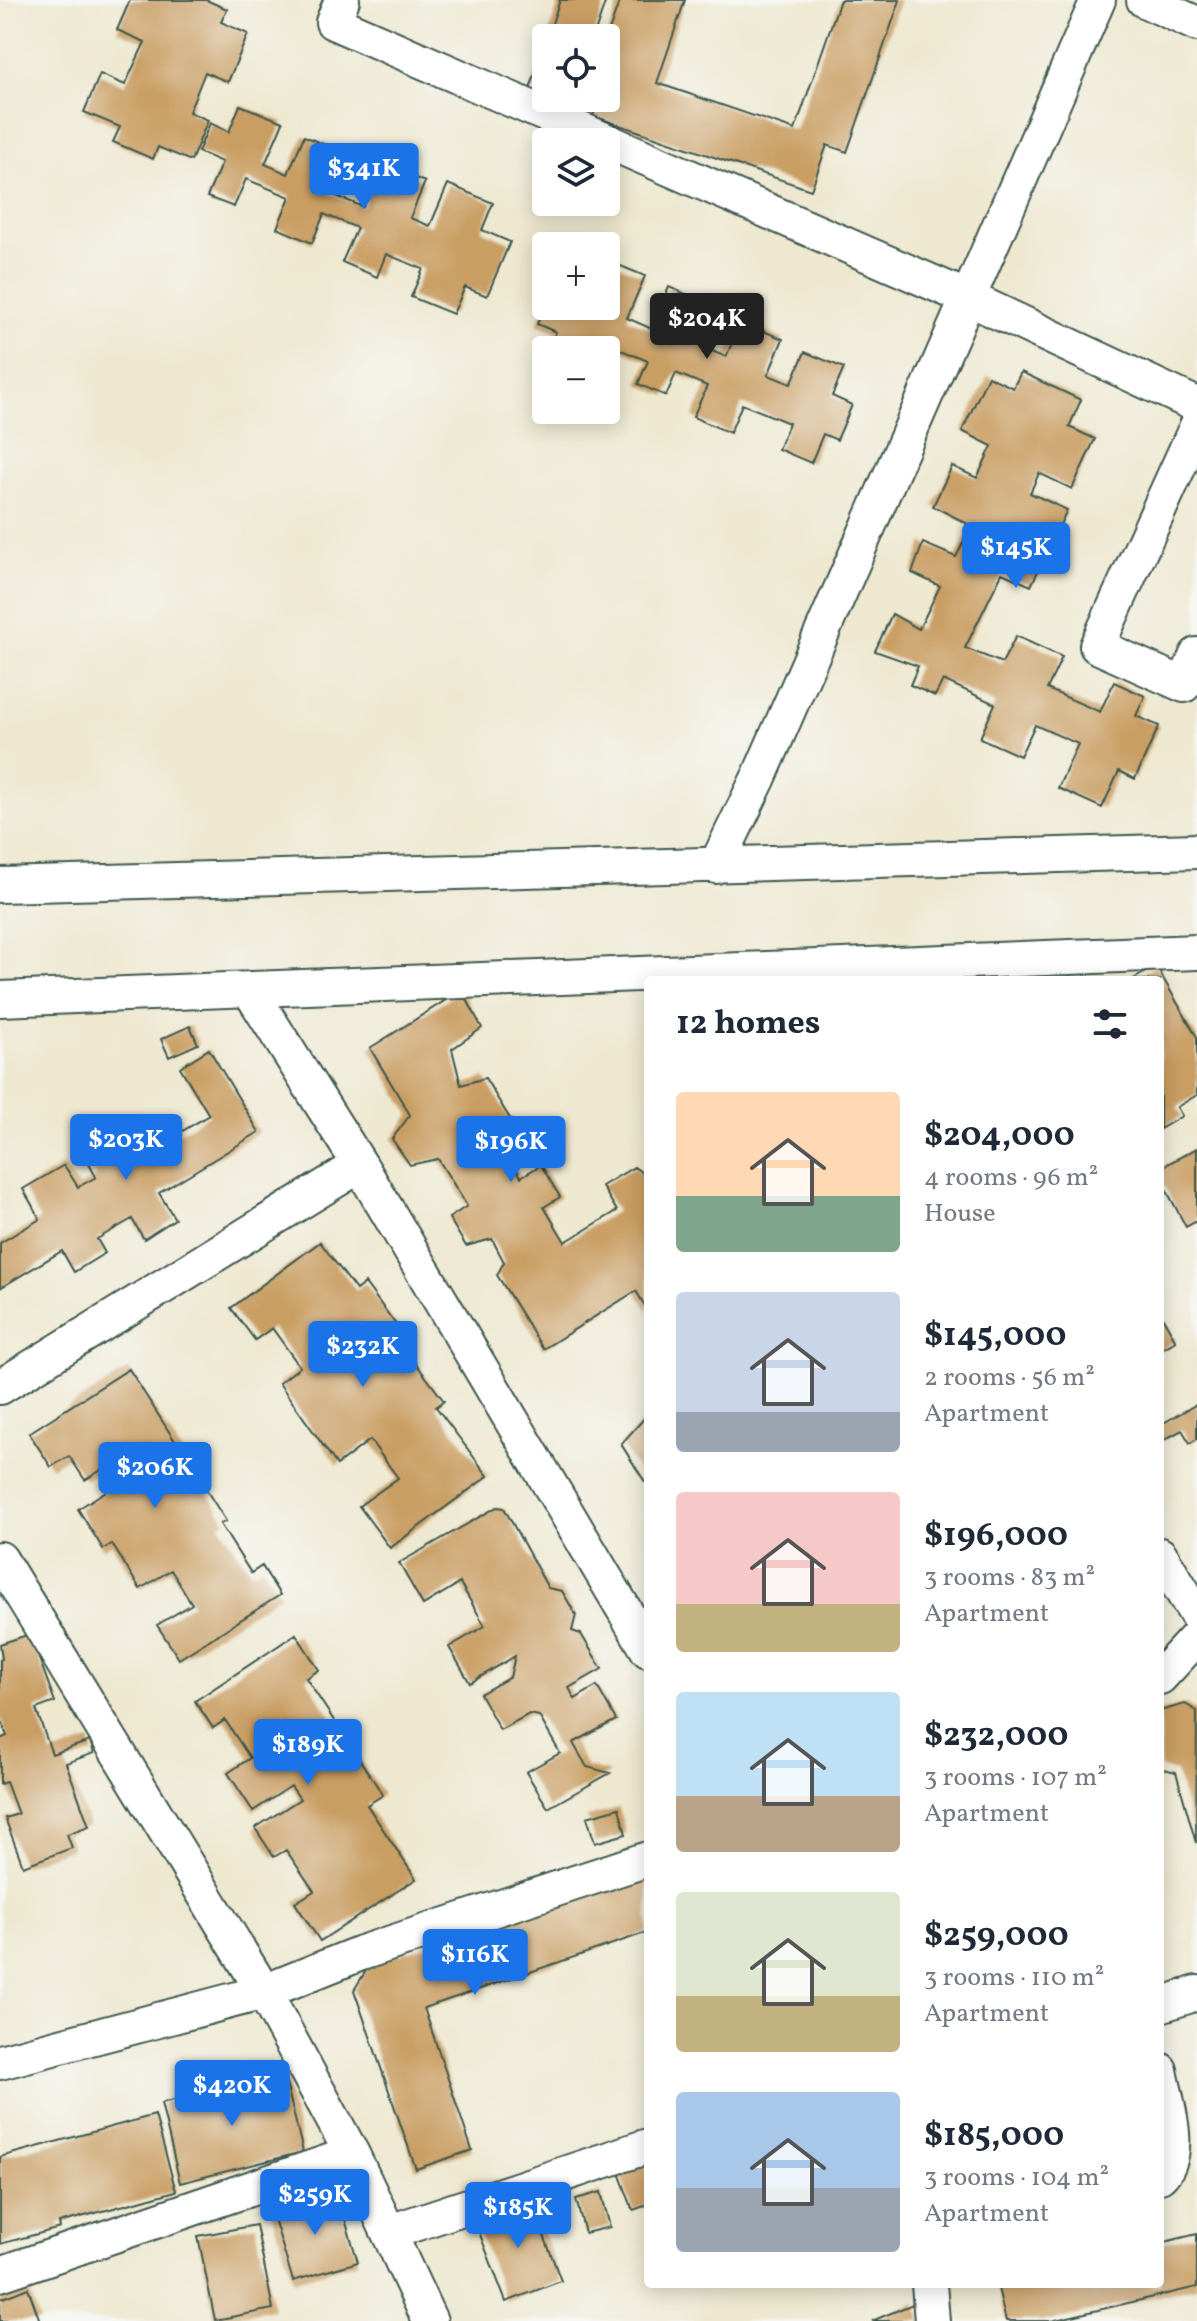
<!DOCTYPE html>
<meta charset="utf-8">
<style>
:root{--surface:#fff;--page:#f2f2f3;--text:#1f2937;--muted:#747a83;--accent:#1a73e8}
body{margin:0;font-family:Vollkorn,serif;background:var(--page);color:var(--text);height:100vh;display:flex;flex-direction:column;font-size:30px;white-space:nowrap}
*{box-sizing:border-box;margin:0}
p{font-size:26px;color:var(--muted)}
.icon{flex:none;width:44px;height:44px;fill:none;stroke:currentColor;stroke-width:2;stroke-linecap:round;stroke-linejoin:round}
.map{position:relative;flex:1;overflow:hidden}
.drawer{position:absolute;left:644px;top:976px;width:520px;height:1312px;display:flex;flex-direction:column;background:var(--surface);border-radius:8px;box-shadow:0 4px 20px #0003}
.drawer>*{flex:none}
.controls{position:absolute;left:532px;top:24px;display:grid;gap:16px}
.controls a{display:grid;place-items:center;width:88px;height:88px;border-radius:8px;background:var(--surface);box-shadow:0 4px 20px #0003;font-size:40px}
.price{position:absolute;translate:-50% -68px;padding:0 18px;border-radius:8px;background:var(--accent);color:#fff;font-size:26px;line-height:52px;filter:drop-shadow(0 2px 4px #0008)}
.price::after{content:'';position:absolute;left:50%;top:48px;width:24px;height:18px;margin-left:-12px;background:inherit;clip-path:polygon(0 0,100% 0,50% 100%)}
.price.current{background:#222;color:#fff}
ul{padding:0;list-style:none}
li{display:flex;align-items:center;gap:24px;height:200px;padding:0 32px}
li span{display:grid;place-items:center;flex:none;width:224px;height:160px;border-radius:8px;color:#555}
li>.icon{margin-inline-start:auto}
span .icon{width:96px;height:96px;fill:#fffc;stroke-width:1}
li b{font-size:34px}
h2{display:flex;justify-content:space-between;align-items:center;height:96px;padding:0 32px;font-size:34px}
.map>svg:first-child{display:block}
.building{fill:#c99e64}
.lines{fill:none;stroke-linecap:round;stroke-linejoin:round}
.minor-casing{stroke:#3e574b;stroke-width:38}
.minor{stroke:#fff;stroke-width:34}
</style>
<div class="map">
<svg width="1197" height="2321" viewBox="0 0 1197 2321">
<rect width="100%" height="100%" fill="#f6f6f2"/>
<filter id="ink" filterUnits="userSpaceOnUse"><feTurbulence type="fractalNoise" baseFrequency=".0125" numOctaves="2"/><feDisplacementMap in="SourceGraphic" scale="16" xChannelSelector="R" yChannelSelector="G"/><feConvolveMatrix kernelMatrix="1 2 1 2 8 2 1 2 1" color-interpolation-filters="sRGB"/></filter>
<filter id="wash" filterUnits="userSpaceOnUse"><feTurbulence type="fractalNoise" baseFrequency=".006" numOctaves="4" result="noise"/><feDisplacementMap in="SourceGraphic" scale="32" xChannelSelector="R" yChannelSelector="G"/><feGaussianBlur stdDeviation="1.8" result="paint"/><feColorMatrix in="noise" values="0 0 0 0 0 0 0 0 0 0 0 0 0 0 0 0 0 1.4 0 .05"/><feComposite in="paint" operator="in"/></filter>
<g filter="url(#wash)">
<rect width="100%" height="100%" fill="#eee8d0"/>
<g id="blocks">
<path class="building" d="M130 0H206L227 9 221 22 248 34 228 82 205 72 189 112 208 120 191 161 158 147 153 159 113 142 120 127 84 112 100 74 125 85 145 42 117 30Z
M560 0H606L593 38H547Z
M620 0H685L657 83 795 130 840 0H900L847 152 827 145 811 190 593 116 600 98H606V80L611 65 606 63V39Z
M546 43V95L530 89Z
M240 105 283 122 265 164 288 174 304 136 341 151 324 191 363 207 382 164 425 182 410 218 430 226 448 184 493 203 482 230 510 242 487 296 465 287 453 314 411 297 423 269 386 254 377 277 342 262 357 228 324 214 312 243 277 228 290 197 246 179 234 207 207 197 222 162 198 152 210 123 229 132Z
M606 260 645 276 627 318 652 329 669 287 722 309 705 348 726 357 741 322 783 339 768 375 791 384 805 352 844 368 832 396 852 405 837 440 823 434 811 463 778 449 789 423 742 404 730 433 693 417 707 386 676 373 666 396 638 384 648 361 602 342 599 350H548L556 332 537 324 545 306H606Z
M1021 372 1081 400 1069 427 1095 439 1072 489 1039 473 1030 493 1067 510 1031 586 1002 573 965 648 1002 663 1016 636 1062 657 1047 689 1100 712 1114 682 1145 696 1136 716 1159 726 1135 779 1119 771 1102 808 1058 788 1078 744 1035 725 1020 756 980 738 995 704 943 680 935 696 910 685 918 666 875 651 892 614 919 629 940 586 912 573 923 543 956 557 972 526 933 506 952 466 977 478 992 446 962 431 988 376 1013 388Z
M1156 966 1197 1037V1095L1177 1107 1182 1116 1160 1129V980H1132Z
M462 990 482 1028 452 1049 461 1085 485 1078 512 1122 494 1132 521 1177 541 1165 560 1197 544 1207 565 1242 617 1211 602 1186 634 1167 648 1177V1311L636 1291 543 1349 497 1275 504 1262 492 1239 466 1246 449 1218 467 1206 438 1159 410 1165 392 1139 410 1115 370 1048Z
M190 1026 198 1044 169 1057 161 1039Z
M209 1049 259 1132 159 1193 175 1219 144 1239 132 1219 97 1239 105 1253 74 1272 62 1251 0 1288V1243L40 1219 23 1189 64 1165 78 1187 96 1177 88 1162 128 1139 146 1153 209 1115 180 1067Z
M1197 1148V1221L1186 1227 1160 1178V1168Z
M320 1242 356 1290 365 1283 411 1345 405 1349 444 1401 436 1407 488 1476 390 1548 359 1506 398 1478 370 1440 337 1465 279 1383 300 1367 272 1328 255 1340 231 1308Z
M1160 1313 1176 1341 1160 1350Z
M129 1369 226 1521 220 1524 251 1573 262 1566 280 1595 179 1659 157 1625 192 1604 171 1570 140 1589 112 1544 103 1549 78 1509 114 1486 103 1469 85 1480 69 1456 51 1467 29 1433Z
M1197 1404V1439L1190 1443 1182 1430 1160 1442V1425Z
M648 1414V1482H645L621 1444Z
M497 1507 504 1508 548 1588 562 1591 576 1615 572 1631 581 1634 602 1669 569 1688 575 1699 597 1686 616 1720 573 1743 587 1767 610 1773 548 1808 526 1772 560 1753 539 1716 529 1714 500 1730 480 1694 510 1677 515 1656 470 1683 449 1647 485 1626 460 1583 423 1605 399 1563Z
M30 1634 55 1702 36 1709 52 1754 90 1741 94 1753 66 1763 89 1826 67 1834 72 1848 23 1866 5 1818 18 1814 6 1782 0 1784V1739L7 1736 0 1717V1660L2 1659 0 1644Z
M296 1634 319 1670 306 1678 383 1795 367 1805 416 1879 320 1941 295 1903 314 1891 286 1850 274 1857 255 1828 300 1799 291 1786 253 1811 228 1773 250 1758 225 1720 213 1728 195 1701Z
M1185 1704 1197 1711 1196 1843 1176 1772 1160 1768V1711Z
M619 1808 626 1834 595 1843 587 1817Z
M648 1872V1932L424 2008 472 2150 416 2169 354 1990 370 1964Z
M284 2074 303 2152 180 2183 161 2103Z
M155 2115 176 2191 59 2223 60 2228 0 2244V2157Z
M648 2159V2205L633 2210 618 2170Z
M601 2192 610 2227 585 2233 576 2199Z
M337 2193 358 2262 293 2281 272 2212Z
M530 2198 561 2281 506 2302 474 2219Z
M256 2225 273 2309 215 2320 198 2236Z
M1197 2234V2287L1051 2321H1006L997 2284H1160V2243Z
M28 2288 40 2321H0V2299Z
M915 2303 922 2321H872Z"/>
</g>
</g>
<g filter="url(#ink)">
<use href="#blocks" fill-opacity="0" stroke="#3e574b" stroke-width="2"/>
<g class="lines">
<g class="minor-casing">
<path id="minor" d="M342 0 333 22 968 298 1197 405
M1144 0 1197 24
M1197 426 1097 646 1184 685 1197 655
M716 866 759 777 1098 0
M0 885 1197 851
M249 989 360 1165 648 1650
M0 999 1197 952
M0 1387 360 1165
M1160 1555 1197 1615
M0 1559 264 1992 0 2062
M1160 1677 1197 1637
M1160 2005 1197 1993
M1160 2070C1165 2100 1185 2153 1160 2176
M390 2232 648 2146
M0 2274 352 2154
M929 2284 932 2321
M430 2321 352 2154 264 1992 361 1953 648 1859"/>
</g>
<use href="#minor" class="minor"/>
</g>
</g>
</svg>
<div class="controls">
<a><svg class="icon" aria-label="locate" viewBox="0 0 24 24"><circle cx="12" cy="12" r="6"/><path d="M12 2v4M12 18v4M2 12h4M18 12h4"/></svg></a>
<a><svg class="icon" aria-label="layers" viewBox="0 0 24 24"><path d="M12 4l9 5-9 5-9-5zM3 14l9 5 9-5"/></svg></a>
<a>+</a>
<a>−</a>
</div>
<b class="price" style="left:364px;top:211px">$341K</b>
<b class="price current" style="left:707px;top:361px">$204K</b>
<b class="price" style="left:1016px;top:590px">$145K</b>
<b class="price" style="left:126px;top:1182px">$203K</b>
<b class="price" style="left:511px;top:1184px">$196K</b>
<b class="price" style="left:363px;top:1389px">$232K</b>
<b class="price" style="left:155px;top:1510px">$206K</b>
<b class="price" style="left:308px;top:1787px">$189K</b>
<b class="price" style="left:475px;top:1997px">$116K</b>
<b class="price" style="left:232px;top:2128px">$420K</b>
<b class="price" style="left:315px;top:2237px">$259K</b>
<b class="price" style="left:518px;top:2250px">$185K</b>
<section class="drawer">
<h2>12 homes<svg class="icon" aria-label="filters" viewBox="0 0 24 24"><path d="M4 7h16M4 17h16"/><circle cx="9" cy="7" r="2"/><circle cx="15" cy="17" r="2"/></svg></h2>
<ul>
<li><span style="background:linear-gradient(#ffd9b3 65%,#7fa58c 0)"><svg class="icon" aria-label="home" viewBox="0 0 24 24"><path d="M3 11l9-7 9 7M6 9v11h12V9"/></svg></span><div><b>$204,000</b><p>4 rooms · 96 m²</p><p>House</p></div></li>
<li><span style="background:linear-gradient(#c9d6e8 75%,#9aa5b1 0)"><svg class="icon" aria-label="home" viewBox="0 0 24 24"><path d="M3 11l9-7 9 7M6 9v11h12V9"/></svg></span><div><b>$145,000</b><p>2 rooms · 56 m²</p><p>Apartment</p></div></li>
<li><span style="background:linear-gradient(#f6c9c9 70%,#c2b280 0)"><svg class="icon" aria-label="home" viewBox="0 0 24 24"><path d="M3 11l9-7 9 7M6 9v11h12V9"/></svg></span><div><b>$196,000</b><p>3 rooms · 83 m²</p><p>Apartment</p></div></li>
<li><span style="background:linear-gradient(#bfe0f5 65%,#b9a48a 0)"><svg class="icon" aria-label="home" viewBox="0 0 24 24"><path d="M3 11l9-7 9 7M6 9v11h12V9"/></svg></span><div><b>$232,000</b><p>3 rooms · 107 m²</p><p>Apartment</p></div></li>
<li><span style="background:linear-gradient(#dfe7d0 65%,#c2b280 0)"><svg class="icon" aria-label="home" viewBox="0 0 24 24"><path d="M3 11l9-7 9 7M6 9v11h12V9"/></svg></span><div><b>$259,000</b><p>3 rooms · 110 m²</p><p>Apartment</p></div></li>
<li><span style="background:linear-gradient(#a9c7e8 60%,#9aa5b1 0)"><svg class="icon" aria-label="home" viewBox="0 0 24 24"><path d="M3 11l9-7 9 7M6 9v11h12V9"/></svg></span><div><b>$185,000</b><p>3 rooms · 104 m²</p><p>Apartment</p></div></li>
</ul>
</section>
</div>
